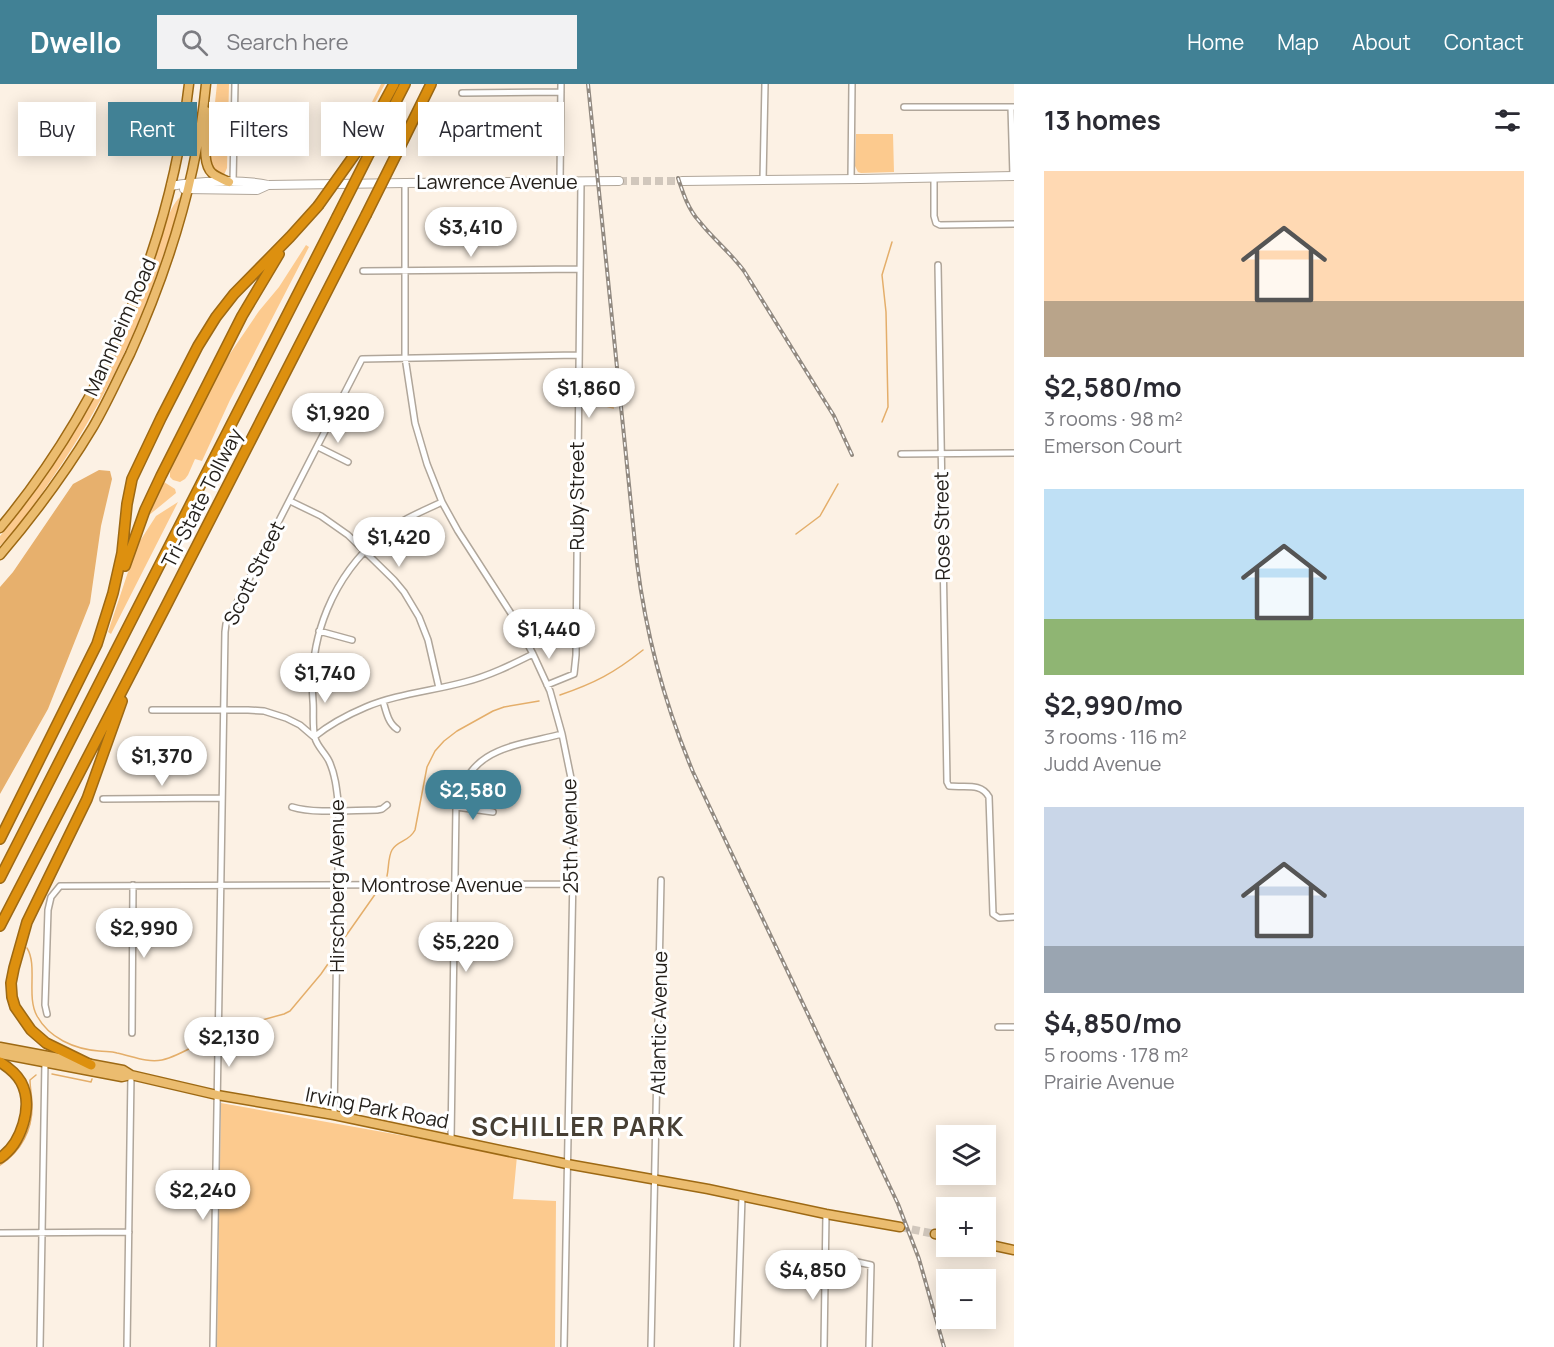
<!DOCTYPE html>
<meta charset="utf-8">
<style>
:root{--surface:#fff;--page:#f2f2f3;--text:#2b2b33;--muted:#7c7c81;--accent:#418195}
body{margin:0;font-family:Manrope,sans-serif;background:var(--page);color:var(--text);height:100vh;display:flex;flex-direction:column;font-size:22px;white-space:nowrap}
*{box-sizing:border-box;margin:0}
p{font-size:20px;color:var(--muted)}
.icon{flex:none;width:33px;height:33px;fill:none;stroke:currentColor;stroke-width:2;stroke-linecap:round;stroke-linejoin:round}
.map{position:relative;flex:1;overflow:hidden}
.details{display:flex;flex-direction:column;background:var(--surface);width:540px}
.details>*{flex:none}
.banner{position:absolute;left:18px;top:18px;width:570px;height:54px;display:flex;gap:12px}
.tools{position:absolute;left:936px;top:1041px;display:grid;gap:12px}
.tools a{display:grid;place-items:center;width:60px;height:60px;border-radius:0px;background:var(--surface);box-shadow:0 3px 15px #0003;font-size:30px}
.price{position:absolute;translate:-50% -51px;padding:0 14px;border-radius:21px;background:#fff;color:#222;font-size:20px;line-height:39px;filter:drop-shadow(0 2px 3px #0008)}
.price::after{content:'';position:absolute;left:50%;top:36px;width:18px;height:14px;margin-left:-9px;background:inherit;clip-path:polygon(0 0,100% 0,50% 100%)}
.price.on{background:var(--accent);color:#fff}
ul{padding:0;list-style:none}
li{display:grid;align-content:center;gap:12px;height:318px;padding:0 30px}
li span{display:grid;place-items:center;height:186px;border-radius:0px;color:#555}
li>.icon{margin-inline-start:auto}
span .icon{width:108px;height:108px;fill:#fffc;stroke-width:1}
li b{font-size:26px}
h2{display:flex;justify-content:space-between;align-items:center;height:72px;padding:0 30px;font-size:26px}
.pill{padding:0 21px;border-radius:0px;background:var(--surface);box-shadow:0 3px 15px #0003;font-size:21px;line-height:54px}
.pill.on{background:var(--accent);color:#fff}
header{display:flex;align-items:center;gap:36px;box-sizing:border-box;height:84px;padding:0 30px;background:var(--accent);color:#fff}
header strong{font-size:28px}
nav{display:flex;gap:33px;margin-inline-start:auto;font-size:21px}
.search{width:420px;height:54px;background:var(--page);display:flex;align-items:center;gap:15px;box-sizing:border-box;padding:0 21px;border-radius:0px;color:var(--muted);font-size:22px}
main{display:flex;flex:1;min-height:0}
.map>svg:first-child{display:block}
.green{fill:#fcca8e}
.forest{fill:#e7b06d}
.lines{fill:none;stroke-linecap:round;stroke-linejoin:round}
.stream{stroke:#e4ae6a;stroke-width:1.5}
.secondary-tunnel{stroke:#d1c7bc;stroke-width:8;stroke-dasharray:8 4;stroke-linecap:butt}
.primary-tunnel{stroke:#d1c7bc;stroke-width:8;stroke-dasharray:8 4;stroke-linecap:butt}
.street-casing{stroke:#b0a69a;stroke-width:8}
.secondary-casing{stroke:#b0a69a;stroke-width:10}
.primary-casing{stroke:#9d6914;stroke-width:11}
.highway-casing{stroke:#9d6914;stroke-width:12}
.street{stroke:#fff;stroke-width:5}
.secondary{stroke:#fff;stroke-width:8}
.primary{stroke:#ebbc6f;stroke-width:8}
.highway{stroke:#dd900f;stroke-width:9}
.rail-casing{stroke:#928a81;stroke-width:4}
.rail{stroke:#fff;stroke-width:1.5;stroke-dasharray:4.5;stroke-linecap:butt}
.highway-bridge-casing{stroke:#9d6914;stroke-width:12;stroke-linecap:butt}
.highway-bridge{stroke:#dd900f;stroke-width:9}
.labels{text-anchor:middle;stroke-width:6;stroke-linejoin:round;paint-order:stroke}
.street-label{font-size:20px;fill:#25211c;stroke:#fff}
.district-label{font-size:26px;font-weight:bold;letter-spacing:1.5px;fill:#473f34;stroke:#fff}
</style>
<header>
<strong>Dwello</strong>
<div class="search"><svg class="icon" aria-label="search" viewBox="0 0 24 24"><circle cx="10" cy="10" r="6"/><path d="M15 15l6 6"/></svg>Search here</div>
<nav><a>Home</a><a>Map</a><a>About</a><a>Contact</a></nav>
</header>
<main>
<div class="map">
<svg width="1014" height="1263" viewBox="0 0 1014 1263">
<rect width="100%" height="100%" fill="#fcf1e4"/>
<path class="green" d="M217 0H229L227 84 224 91 214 87 209 74Z
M381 0H385L353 59 352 58Z
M856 50H893L894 88 861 89 858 88 855 82Z
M180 113C176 136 167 160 159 183 134 256 99 326 55 390 38 415 21 440 0 462V452C50 393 91 327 123 256 134 232 143 209 152 184 159 165 166 126 180 113Z
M306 161 309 163 230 316 202 377 195 375 188 391 185 395 180 398 173 396 170 393V388L173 378 171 377 225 277 259 227 279 203Z
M591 299 610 301 614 325 588 318Z
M164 398 175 405 176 409 148 432Z
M178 418 111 550 108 548 133 473 140 457 156 432Z
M221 1019 517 1072 513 1115 556 1117 555 1263H217Z"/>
<path class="forest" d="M99 386 110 387 112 395 101 442 90 519 48 625 0 710V503L13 488 73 400Z"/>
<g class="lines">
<path class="stream" d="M882 338 888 323 886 228 882 191 892 158
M796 450 820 432 838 400
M560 611C595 599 614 589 643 566
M387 792C389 783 388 773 392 766 398 756 409 758 415 746L427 683 435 667 444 657 457 647 493 627 504 623 539 617
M343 856 376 809
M27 864C38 882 26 912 37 932 49 954 74 965 99 967 105 968 111 967 117 969 132 972 147 979 162 976 180 972 200 958 217 950
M221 948 229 945 284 930 290 927 321 890 332 874
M52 990 91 998 92 995
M0 1081C21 1068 33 1045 32 1020 32 1012 30 1004 30 996L36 991"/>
<path class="secondary-tunnel" d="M619 97H682"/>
<path class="primary-tunnel" d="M900 1143 935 1150"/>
<g class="street-casing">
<path id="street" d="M462 9 561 8
M904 23H1014
M1011 23 1013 92
M934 94V132L936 139 940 141 1014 140
M763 96 765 0
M851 96 852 0
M233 98 235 0
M560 98 561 0
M405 99V273L415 339 427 380 442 418 458 447 512 531 533 570 550 607 562 650 572 699 574 738 564 1263
M938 181 947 698 949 702C964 704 981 698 989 713L993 830 999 834 1014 833
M363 187 580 185
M318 363 348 378
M901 370 1014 369
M290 417 321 432 348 451 394 496 404 508 419 533 428 556 439 604
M319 547 352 556
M547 601 574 590 576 571 581 98
M383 617C386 627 388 639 397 645
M152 626H248L264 627 286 634 300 641 314 653C330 640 347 631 366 623 397 610 432 607 465 598 489 592 511 581 533 570
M103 715 222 714
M292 723C314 730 353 726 377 726L382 725 387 721
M456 723 493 728
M47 930 45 921 48 826 51 813 60 802 572 800
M998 943H1014
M132 949 133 801
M334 1031 339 726C337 709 336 692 329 677 325 669 317 662 315 654 312 644 314 627 313 617 308 553 333 492 382 451 400 436 421 428 442 418
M451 1056 456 723C468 663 512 663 562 650
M0 1149 129 1148
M825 1171 871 1181 869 1263
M40 1263 45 978
M127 1263 131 991
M213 1263 225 548 226 540 362 275 578 271
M651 1263 661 796
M737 1263 742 1113
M824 1263 826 1130"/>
</g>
<g class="secondary-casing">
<path id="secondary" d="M682 97 860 95 1014 92
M171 102C197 97 242 95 268 101L405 99 619 97
M184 105 257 106 268 101"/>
</g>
<g class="primary-casing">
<path id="primary" d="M206 27C208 44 200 78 212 89 216 93 223 95 229 98
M0 444C104 319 170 162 189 0
M0 471C34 431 66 388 93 343 107 319 118 294 130 270 169 184 197 94 206 0
M0 963 123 986 131 991 217 1011 334 1031 567 1080 708 1105 826 1130 900 1143
M0 970 122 993 131 991
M935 1150 946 1152
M986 1160 1014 1166"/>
</g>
<g class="highway-casing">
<path id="highway" d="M360 63 394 0
M398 67 431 0
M370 68 405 0
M125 482 145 426 161 392 242 232 279 170
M0 755 97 560 113 509 122 469 127 420 132 395 161 334 198 262 216 233 234 210 290 153 318 122
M0 794 337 133
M0 842 165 524 366 131
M0 978C8 983 16 989 21 998 34 1022 21 1060 0 1074
M91 981 46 959 31 946 15 923 12 913 11 899 14 884 27 838 87 715 122 617"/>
</g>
<use href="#street" class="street"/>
<use href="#secondary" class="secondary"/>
<use href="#primary" class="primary"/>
<use href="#highway" class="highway"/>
<g class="rail-casing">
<path id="rail" d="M588 0 637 479C646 551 665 621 693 688L898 1120 919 1175 944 1263
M678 94C683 109 688 125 699 137 713 155 730 168 744 187L834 332 852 371"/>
</g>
<use href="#rail" class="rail"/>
<g class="highway-bridge-casing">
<path id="highway-bridge" d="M318 122 360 63
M366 131 398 67
M337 133 370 68"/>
</g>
<use href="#highway-bridge" class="highway-bridge"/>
</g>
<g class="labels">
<g class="street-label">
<text x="497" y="105">Lawrence Avenue</text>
<text transform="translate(120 243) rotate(-66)" y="7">Mannheim Road</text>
<text transform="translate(577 412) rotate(-90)" y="7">Ruby Street</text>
<text transform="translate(202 414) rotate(-63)" y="7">Tri-State Tollway</text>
<text transform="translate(942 442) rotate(-91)" y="7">Rose Street</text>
<text transform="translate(254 489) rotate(-64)" y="7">Scott Street</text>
<text transform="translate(570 752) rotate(-91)" y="7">25th Avenue</text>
<text x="442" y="808">Montrose Avenue</text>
<text transform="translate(337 802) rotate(-90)" y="7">Hirschberg Avenue</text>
<text transform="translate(659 939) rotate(-89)" y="7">Atlantic Avenue</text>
<text transform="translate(377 1024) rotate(11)" y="7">Irving Park Road</text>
</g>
<g class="district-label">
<text x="578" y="1052">SCHILLER PARK</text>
</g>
</g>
</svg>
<div class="tools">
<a><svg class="icon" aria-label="layers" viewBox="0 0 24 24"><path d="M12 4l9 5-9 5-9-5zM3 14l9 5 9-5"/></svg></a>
<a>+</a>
<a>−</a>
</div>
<b class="price" style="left:471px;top:174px">$3,410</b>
<b class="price" style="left:589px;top:335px">$1,860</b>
<b class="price" style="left:338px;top:360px">$1,920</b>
<b class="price" style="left:399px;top:484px">$1,420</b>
<b class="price" style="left:549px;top:576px">$1,440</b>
<b class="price" style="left:325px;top:620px">$1,740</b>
<b class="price" style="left:162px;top:703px">$1,370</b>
<b class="price on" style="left:473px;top:737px">$2,580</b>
<b class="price" style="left:144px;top:875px">$2,990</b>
<b class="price" style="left:466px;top:889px">$5,220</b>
<b class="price" style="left:229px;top:984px">$2,130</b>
<b class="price" style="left:203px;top:1137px">$2,240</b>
<b class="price" style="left:813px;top:1217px">$4,850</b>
<div class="banner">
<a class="pill">Buy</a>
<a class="pill on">Rent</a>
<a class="pill">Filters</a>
<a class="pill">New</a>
<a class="pill">Apartment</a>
</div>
</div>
<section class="details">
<h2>13 homes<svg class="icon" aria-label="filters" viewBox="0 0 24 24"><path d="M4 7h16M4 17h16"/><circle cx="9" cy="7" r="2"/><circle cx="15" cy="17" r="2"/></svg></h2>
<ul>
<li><span style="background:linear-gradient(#ffd9b3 70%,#b9a48a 0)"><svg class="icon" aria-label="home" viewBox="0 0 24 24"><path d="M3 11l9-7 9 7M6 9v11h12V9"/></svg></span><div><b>$2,580/mo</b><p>3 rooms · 98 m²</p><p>Emerson Court</p></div></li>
<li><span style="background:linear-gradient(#bfe0f5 70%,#8fb573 0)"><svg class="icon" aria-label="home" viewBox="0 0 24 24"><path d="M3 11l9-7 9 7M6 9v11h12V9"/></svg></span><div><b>$2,990/mo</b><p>3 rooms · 116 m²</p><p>Judd Avenue</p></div></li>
<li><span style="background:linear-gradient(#c9d6e8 75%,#9aa5b1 0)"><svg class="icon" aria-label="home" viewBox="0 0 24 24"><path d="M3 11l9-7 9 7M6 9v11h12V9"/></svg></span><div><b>$4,850/mo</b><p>5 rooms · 178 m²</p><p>Prairie Avenue</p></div></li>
</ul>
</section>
</main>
